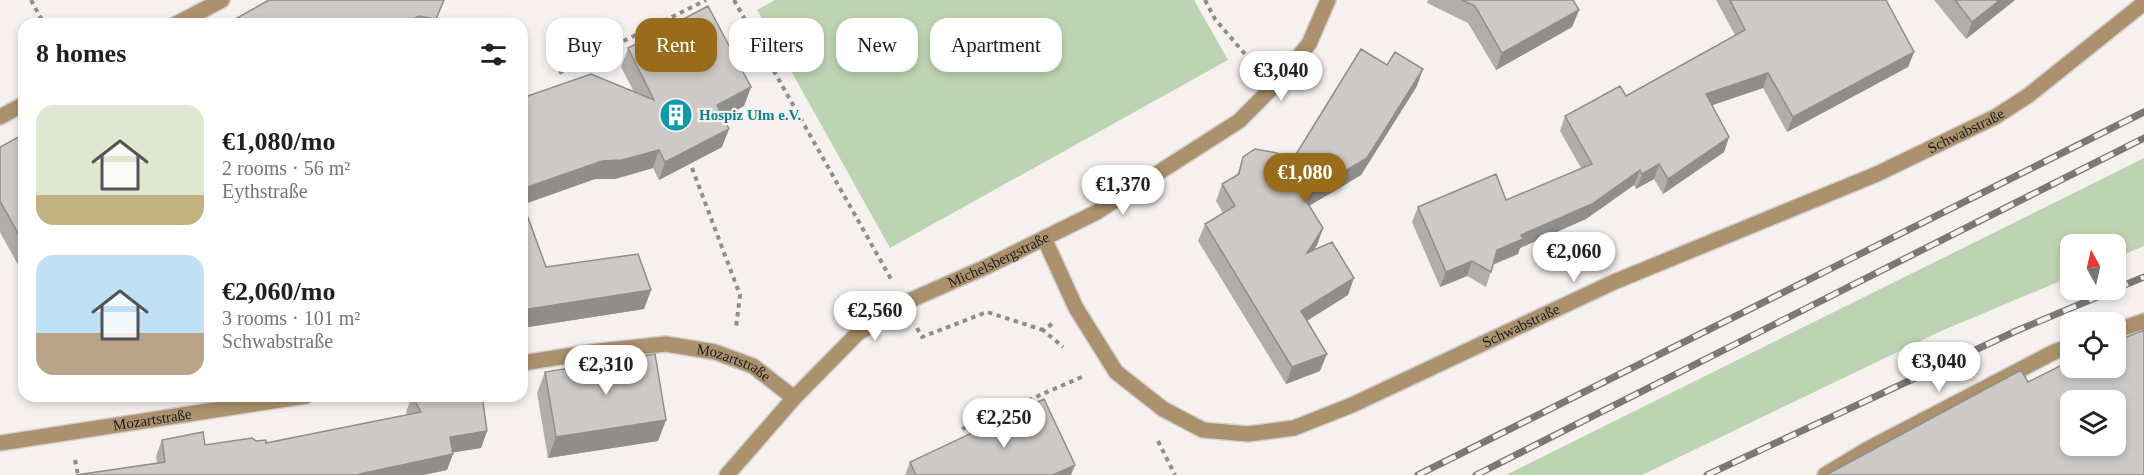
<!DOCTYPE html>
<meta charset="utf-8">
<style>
:root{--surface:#fff;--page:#f6f6f6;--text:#202124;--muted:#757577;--accent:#986c1a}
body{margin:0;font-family:Georgia,serif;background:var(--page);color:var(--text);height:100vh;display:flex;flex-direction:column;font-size:22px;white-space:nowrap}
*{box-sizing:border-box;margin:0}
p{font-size:20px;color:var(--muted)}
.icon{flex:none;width:33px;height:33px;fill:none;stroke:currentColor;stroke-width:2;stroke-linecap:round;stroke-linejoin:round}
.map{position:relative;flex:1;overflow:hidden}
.drawer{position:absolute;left:18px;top:18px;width:510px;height:384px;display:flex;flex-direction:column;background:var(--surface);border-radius:18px;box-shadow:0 3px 9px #0003}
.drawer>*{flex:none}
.hud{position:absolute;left:546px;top:18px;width:570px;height:54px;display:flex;gap:12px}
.needle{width:39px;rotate:352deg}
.tools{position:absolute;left:2060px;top:234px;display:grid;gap:12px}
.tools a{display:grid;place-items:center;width:66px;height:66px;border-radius:12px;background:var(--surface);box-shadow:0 3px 9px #0003;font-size:30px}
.price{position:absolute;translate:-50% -51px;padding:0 14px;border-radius:21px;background:#fff;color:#222;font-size:20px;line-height:39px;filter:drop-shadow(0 2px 3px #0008)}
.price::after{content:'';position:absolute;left:50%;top:36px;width:18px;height:14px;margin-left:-9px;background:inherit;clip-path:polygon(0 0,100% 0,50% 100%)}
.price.selected{background:var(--accent);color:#fff}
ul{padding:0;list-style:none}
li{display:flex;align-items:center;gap:18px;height:150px;padding:0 18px}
li span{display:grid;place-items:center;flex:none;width:168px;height:120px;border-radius:18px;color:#555}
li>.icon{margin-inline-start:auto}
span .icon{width:72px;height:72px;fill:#fffc;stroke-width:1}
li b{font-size:26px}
h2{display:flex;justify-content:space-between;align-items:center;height:72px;padding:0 18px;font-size:26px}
.pill{padding:0 21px;border-radius:18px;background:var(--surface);box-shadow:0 3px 9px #0003;font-size:21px;line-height:54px}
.pill.selected{background:var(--accent);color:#fff}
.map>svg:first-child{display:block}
.green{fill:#bdd4b2}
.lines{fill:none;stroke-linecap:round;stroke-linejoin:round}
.street-casing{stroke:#d3cfcd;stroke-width:18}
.path{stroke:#908d8b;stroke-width:4;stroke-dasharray:4.5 4.5;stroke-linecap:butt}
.street{stroke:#ab916d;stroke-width:15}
.rail-casing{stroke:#7a7776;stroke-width:7}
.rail{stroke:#f6f1ef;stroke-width:4.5;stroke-dasharray:14;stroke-linecap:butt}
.wall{fill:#b0adaa}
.shaded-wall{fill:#908d8b}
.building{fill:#cdc9c6;stroke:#908d8b;stroke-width:1.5;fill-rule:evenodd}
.labels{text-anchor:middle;stroke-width:4.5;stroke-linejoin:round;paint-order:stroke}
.culture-label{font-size:15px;font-weight:bold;fill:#0d838f;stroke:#f6f1ef;text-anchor:start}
.street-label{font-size:15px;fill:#1c1a19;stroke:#f6f1ef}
</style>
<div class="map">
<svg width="2144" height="475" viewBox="0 0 2144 475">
<rect width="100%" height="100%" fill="#f6f1ef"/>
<path class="green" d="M775 0H1194L1228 60 890 248 757 10Z
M2144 158V246L2115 258V244H2070V277L1939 332 1642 475H1506Z"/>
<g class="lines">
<g class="street-casing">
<g id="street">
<path d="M176 24 222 0"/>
<path d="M0 117 24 104"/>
<path id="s1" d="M1044 238 1076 308 1116 372 1163 409 1203 430 1248 434 1294 428 1352 405 1614 282 1877 174 1995 117 2029 95 2144 3"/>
<path d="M2115 331 2144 321"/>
<path id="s2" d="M522 363 599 351 666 344 715 352 753 366 794 398"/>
<path id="s3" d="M0 443 306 396"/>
<path id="s4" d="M727 475 794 398 857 334 904 303 988 266 1097 212 1239 121 1273 87 1309 44 1328 0"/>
<path d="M1825 475 1868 449 2054 352 2070 346"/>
</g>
</g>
<path class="path" d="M31 0 44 24
M734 0 891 279
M1205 0 1215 19 1255 66
M559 73 706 0
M692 168 740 295 736 328
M1052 324 1043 330 1063 347
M917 328 922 337 987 312 1043 330
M962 429 1084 376
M1158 441 1175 475
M75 460 78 475"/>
<use href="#street" class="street"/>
<g class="rail-casing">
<path id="rail" d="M2115 289 2144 277
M1418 475 2144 112
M1476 475 2144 138
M1707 475 2016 331 2114 290"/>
</g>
<use href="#rail" class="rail"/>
</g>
<path class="wall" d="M444 0 435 24H235L237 18Z
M1428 0H1573L1579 10 1572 27 1496 70 1468 23 1427 3Z
M1716 0H1886L1914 52 1908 67 1787 132 1763 88 1712 105 1729 137 1724 152 1663 194 1654 179 1636 189 1634 185 1586 219 1520 248 1518 254 1493 265 1486 287 1467 276 1440 287 1412 222 1418 207 1506 200 1581 168 1560 131 1565 116 1626 96 1735 35Z
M1934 0H2015L1966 39Z
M628 48 751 87 744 106 723 117 722 147 659 180 653 168 615 179H595L523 204 546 267 651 290 644 309 522 328V98L634 92 621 67Z
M1417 86 1361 175 1309 206 1323 228 1317 245 1313 250 1348 295 1307 321 1320 371 1286 384 1198 241 1205 224 1223 213 1216 201 1222 184 1237 175 1243 157 1287 169Z
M24 134V276L0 232V147Z
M545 372 666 420 658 441 548 458 537 393Z
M412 396 487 431 481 448 453 452 447 470 423 475H76L157 463 156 456 162 440 205 445 256 441 266 443 407 415 406 412Z
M910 462 1071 475H905Z"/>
<path class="shaded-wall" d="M2000 0H2015L1966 39 1972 22Z
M1579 10 1572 27 1496 70 1502 53Z
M419 16 417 24H405Z
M1914 52 1908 67 1787 132 1793 117Z
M1423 69 1417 86 1361 175 1297 213 1303 196Z
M1768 73 1763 88 1701 109 1706 94Z
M751 87 744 106 710 124 717 105Z
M729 129 722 147 659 180 665 162Z
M1729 137 1724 152 1663 194 1668 179Z
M659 150 653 168 615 179H595L522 205V189L602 161Z
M1659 164 1654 179 1636 189 1642 174Z
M1640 170 1634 185 1586 219 1520 248 1518 254 1491 265 1497 250 1521 235Z
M1323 228 1317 245 1301 270 1307 253Z
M1472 261 1467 276 1440 287 1446 272Z
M1354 278 1348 295 1295 328 1301 311Z
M651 290 644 309 522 328V310Z
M1327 354 1320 371 1286 384 1292 367Z
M666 420 658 441 548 458 556 437Z
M487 431 481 448 444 454 450 437Z
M453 454 447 470 423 475H358L359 474Z
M1075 465 1071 475H1053Z"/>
<path class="building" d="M269 0H444L436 19 419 16 405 24H241L237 18Z
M1462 0H1573L1579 10 1502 53 1475 6Z
M1730 0H1886L1914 52 1793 117 1768 73 1706 94 1729 137 1668 179 1659 164 1642 174 1640 170 1592 204 1521 235 1523 239 1497 250 1491 272 1472 261 1446 272 1418 207 1496 174 1506 200 1592 164 1565 116 1620 86 1626 96 1745 30Z
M1955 0H2000L1972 22Z
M708 6 751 87 717 105 729 129 665 162 659 150 622 160 602 161 522 189V98L591 74 654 100 628 48Z
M1361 49 1387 65 1395 52 1423 69 1367 158 1303 196 1323 228 1307 253 1332 242 1354 278 1301 311 1327 354 1292 367 1205 224 1235 206 1222 184 1239 174 1243 157 1255 149 1277 153 1287 169Z
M24 134V244L0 201V147Z
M522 201 546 267 638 254 651 290 522 310Z
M2144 330V475H1826L2021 370 2028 382 2070 361V368H2115V342ZM2070 400H2115V446H2070Z
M655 354 666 420 556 437 545 372Z
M412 396H482L487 431 450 437 453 454 359 474V475H76L165 462 162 440 203 432 205 445 252 438 256 441 266 440V443L421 412Z
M1044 399 1075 465 1053 475H916L910 462Z"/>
<defs>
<g id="building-disc" transform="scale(1.725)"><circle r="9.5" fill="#0f9aa8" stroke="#f6f1ef"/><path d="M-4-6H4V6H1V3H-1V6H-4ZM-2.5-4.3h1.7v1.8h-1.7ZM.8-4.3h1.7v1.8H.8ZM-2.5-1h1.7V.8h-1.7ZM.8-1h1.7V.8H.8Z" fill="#fff"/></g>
</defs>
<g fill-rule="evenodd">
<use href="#building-disc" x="676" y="115"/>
</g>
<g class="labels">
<g class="culture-label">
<text x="699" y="120">Hospiz Ulm e.V.</text>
</g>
<g class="street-label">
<text dy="5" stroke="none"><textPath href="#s1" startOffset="1084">Schwabstraße</textPath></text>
<text dy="5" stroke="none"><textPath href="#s4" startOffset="352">Michelsbergstraße</textPath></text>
<text dy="5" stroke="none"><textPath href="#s1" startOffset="598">Schwabstraße</textPath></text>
<text dy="5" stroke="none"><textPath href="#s2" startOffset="216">Mozartstraße</textPath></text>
<text dy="5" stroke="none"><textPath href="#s3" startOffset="154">Mozartstraße</textPath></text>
</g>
</g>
</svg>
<div class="tools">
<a><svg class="needle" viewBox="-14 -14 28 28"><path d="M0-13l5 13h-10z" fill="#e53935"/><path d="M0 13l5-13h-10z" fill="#757577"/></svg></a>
<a><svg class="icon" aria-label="locate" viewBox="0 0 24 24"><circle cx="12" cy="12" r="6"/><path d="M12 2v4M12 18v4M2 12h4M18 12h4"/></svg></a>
<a><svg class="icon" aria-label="layers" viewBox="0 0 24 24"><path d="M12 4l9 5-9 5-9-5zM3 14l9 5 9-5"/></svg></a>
</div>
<b class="price" style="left:1281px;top:102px">€3,040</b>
<b class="price selected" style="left:1305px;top:204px">€1,080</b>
<b class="price" style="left:1123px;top:216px">€1,370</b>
<b class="price" style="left:1574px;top:283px">€2,060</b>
<b class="price" style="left:875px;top:342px">€2,560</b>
<b class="price" style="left:1939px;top:393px">€3,040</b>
<b class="price" style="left:606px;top:396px">€2,310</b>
<b class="price" style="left:1004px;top:449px">€2,250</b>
<div class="hud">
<a class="pill">Buy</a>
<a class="pill selected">Rent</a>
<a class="pill">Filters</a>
<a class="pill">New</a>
<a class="pill">Apartment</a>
</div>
<section class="drawer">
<h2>8 homes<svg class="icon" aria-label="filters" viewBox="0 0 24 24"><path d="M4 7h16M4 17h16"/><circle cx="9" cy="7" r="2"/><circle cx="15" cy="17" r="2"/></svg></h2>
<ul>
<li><span style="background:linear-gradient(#dfe7d0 75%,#c2b280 0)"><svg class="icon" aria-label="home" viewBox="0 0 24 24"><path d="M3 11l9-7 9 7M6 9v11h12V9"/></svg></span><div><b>€1,080/mo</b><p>2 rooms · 56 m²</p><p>Eythstraße</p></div></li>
<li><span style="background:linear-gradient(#bfe0f5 65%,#b9a48a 0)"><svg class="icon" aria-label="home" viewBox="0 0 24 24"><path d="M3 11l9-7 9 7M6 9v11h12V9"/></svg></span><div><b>€2,060/mo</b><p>3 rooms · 101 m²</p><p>Schwabstraße</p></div></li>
</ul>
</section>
</div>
